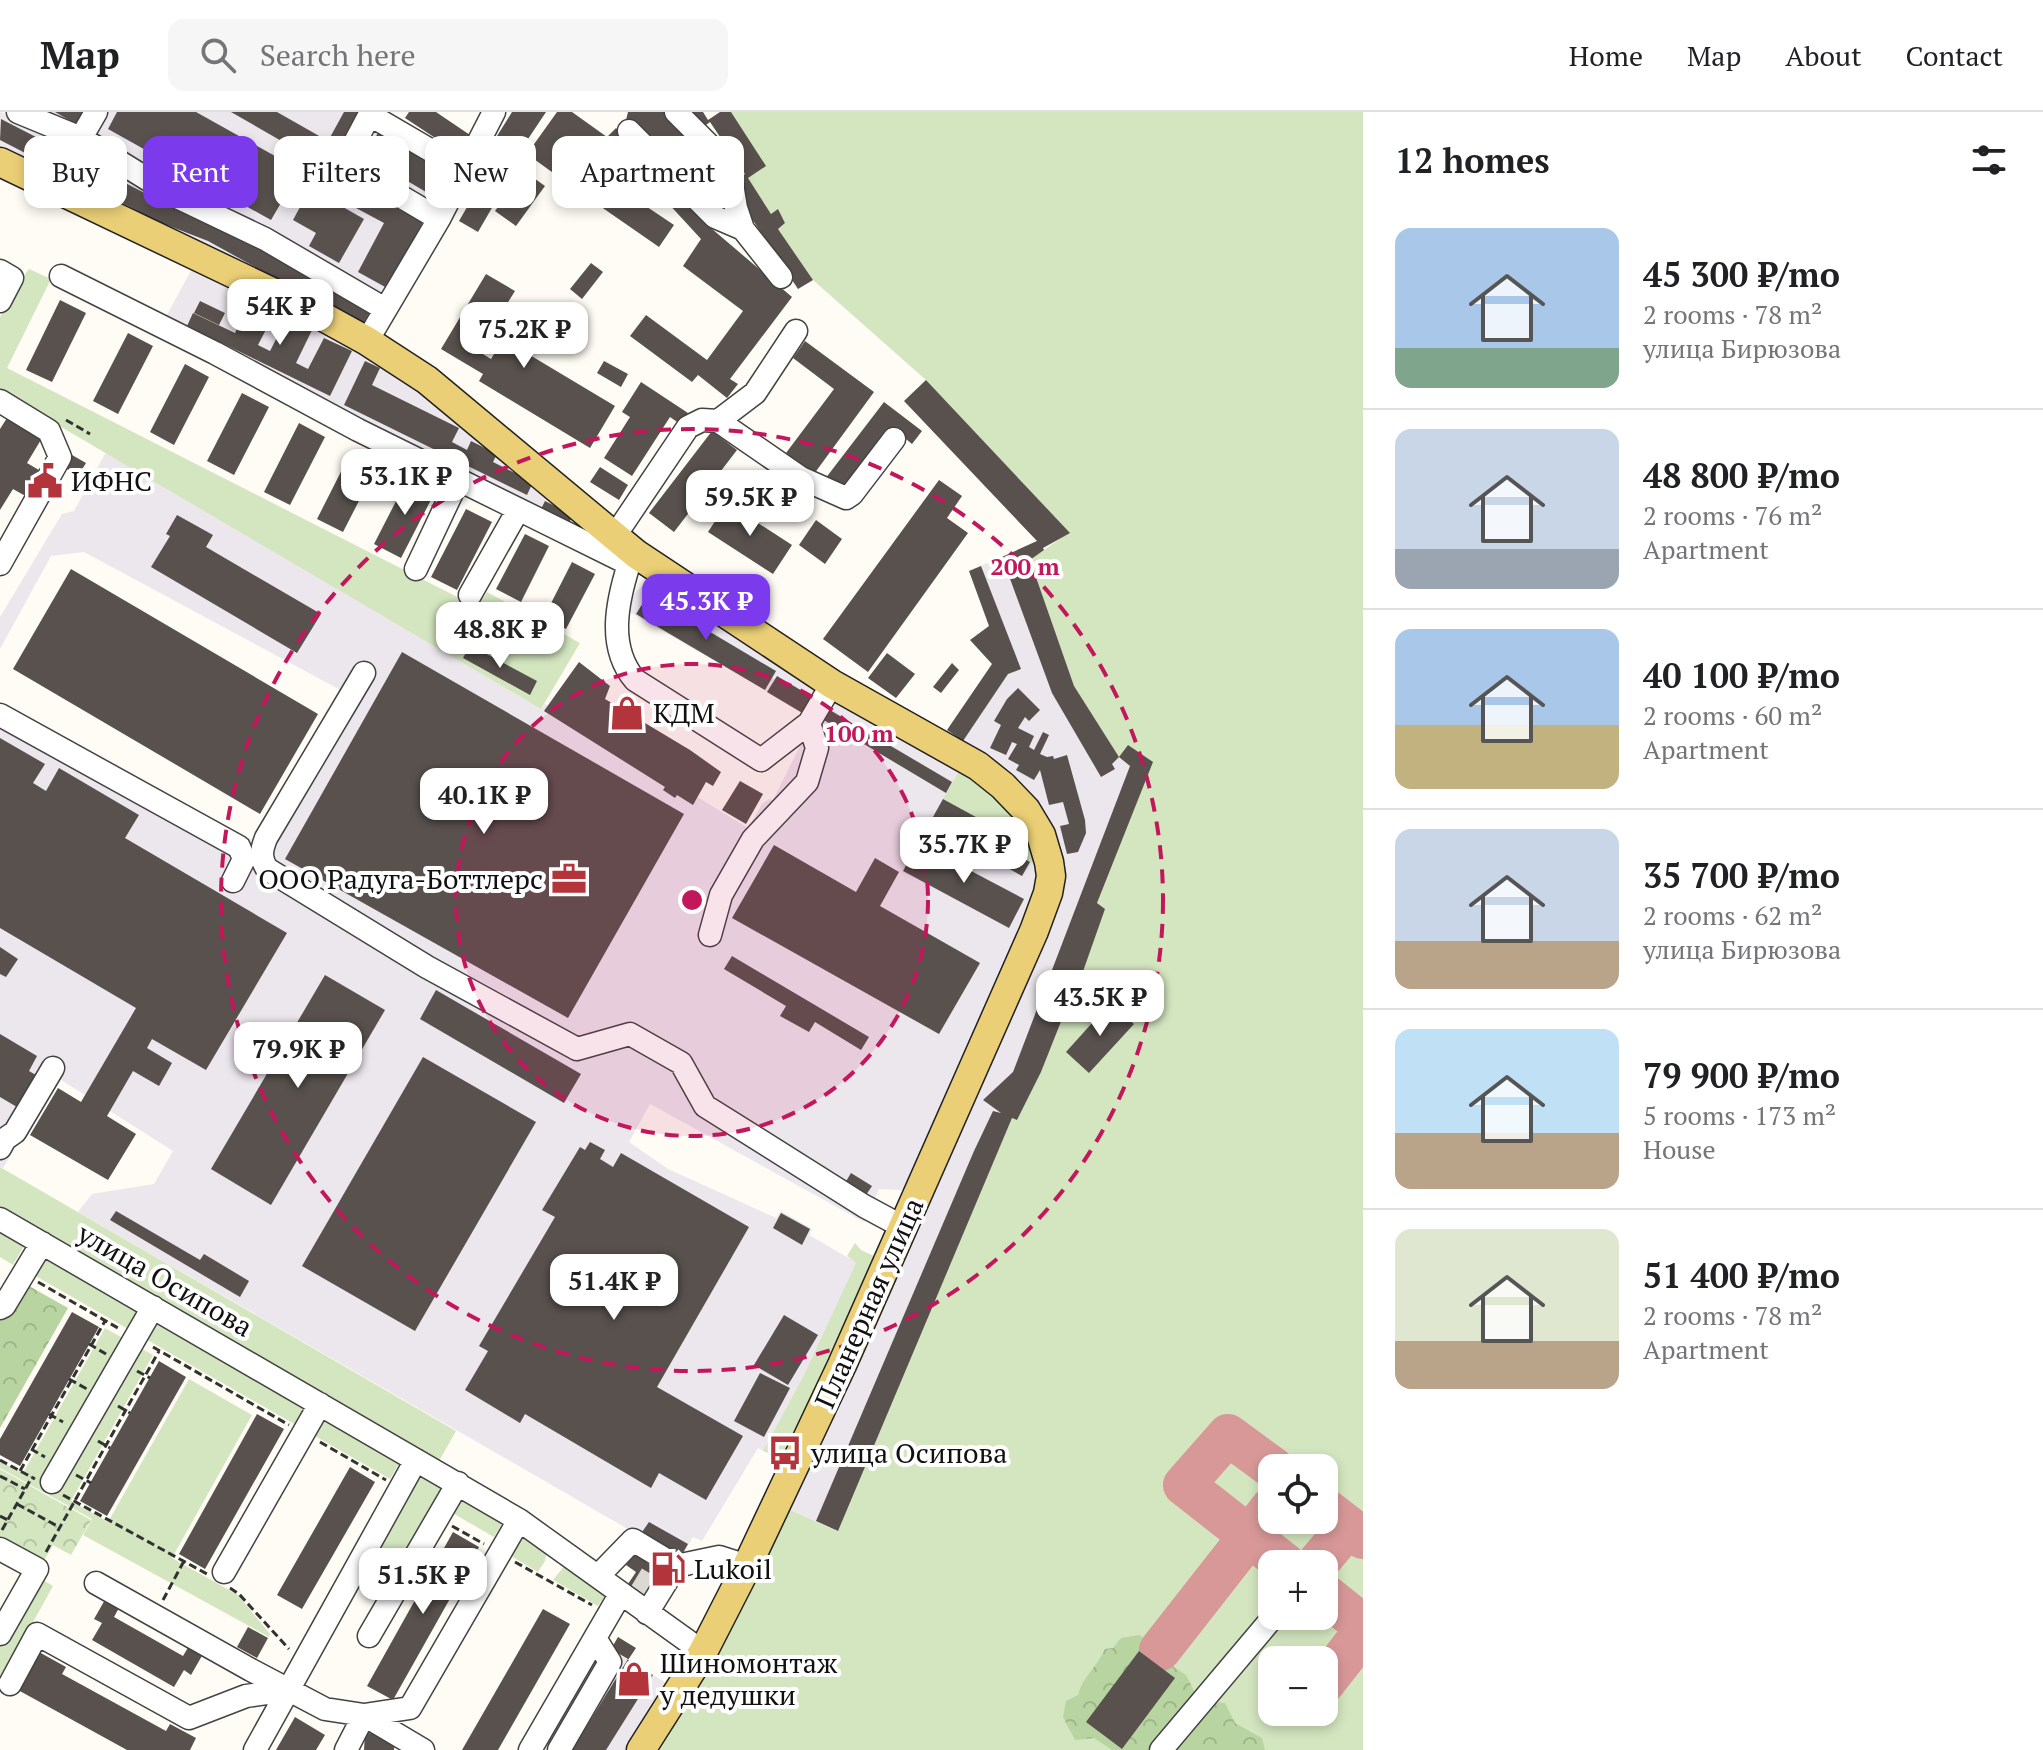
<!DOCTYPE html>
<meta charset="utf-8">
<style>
:root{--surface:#fff;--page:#f6f6f6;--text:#202124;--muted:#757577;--line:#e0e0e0;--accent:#7c3aed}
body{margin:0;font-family:"PT Serif",serif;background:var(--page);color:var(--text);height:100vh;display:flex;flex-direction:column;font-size:30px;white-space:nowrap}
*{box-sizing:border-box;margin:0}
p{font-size:26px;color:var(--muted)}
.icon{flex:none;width:44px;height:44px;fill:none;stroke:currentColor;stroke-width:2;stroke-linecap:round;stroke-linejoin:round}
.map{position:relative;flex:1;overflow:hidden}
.side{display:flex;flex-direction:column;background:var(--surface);width:680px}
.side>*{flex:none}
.banner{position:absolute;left:24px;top:24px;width:760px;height:72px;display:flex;gap:16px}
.controls{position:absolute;left:1258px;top:1342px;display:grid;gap:16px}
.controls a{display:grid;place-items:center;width:80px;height:80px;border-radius:16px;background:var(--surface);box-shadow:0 4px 12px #0003;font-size:40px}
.price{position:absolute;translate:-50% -68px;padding:0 18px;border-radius:16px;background:#fff;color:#222;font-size:26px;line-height:52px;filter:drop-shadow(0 2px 4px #0008)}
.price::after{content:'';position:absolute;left:50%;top:48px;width:24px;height:18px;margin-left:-12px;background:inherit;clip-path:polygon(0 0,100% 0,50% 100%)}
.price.current{background:var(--accent);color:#fff}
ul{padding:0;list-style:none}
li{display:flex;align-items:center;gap:24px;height:200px;padding:0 32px}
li+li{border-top:2px solid var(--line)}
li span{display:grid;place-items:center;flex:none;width:224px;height:160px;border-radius:16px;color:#555}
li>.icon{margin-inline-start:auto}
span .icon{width:96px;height:96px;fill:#fffc;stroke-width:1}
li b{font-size:34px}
h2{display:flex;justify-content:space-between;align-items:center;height:96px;padding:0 32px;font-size:34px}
.pill{padding:0 28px;border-radius:16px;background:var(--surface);box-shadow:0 4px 12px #0003;font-size:28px;line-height:72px}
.pill.current{background:var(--accent);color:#fff}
header{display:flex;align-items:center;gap:48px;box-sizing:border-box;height:112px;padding:0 40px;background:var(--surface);border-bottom:2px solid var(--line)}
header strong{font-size:38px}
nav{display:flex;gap:44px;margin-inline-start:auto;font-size:28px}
.search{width:560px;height:72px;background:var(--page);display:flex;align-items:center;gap:20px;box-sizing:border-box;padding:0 28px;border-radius:16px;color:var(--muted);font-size:30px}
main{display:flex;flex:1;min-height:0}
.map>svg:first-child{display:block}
.industrial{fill:#ece6ed}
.grass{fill:#d4e6c0;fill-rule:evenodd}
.forest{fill:url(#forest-crowns)}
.park{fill:url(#park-crowns)}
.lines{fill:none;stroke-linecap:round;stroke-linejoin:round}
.taxiway{stroke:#d89898;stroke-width:42}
.building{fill:#58514d}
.minor-tunnel{stroke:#dad9d2;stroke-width:22;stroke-dasharray:22 11;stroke-linecap:butt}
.minor-casing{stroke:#434343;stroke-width:25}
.major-casing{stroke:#212121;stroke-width:31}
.path{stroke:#323232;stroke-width:3;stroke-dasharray:8 4;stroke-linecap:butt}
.minor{stroke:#fff;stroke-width:22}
.major{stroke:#ebcf77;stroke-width:28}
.ring{fill:none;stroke:#c2185b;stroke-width:4;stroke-dasharray:14 10}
.labels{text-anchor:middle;stroke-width:8;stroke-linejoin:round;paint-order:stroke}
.poi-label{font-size:28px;fill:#101010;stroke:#fff;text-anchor:start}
.street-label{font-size:28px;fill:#101010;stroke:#fff}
.centre{fill:#c2185b;stroke:#fff;stroke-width:4}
.ring-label{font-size:24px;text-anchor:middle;font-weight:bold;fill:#c2185b;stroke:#fff;stroke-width:8;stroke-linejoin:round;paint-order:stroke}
</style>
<header>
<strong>Map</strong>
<div class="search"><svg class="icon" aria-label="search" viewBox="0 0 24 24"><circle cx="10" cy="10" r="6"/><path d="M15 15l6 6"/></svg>Search here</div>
<nav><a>Home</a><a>Map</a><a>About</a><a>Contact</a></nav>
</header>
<main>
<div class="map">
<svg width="1363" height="1638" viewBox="0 0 1363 1638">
<defs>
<pattern id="forest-crowns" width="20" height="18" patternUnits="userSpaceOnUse" patternTransform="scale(2)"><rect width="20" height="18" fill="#b8d5a1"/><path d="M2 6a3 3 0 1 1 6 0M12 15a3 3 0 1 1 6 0" fill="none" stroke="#9db68a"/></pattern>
<pattern id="park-crowns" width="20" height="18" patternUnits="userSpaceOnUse" patternTransform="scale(2)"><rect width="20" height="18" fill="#d4e6c0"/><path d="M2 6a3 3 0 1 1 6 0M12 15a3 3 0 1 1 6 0" fill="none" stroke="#b5c4a4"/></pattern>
</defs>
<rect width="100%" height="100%" fill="#fefcf4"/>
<path class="industrial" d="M0 0 82 31 28 0H380L463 49 366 214 0 39Z
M193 155 299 204 421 278 592 417 605 438 162 212Z
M106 340 541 597 545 592 748 716 762 692 769 687 773 688 800 634 826 619 828 615 630 500 628 493 637 478 642 475 653 474 832 587 959 659 944 686 1020 729 1038 751 1034 795 911 1072 901 1078 879 1077 864 1110 650 992 629 1030 668 1057 776 1106 781 1099 812 1117 809 1123 857 1151 805 1261 763 1339 758 1336 702 1429 693 1425 680 1447 78 1100 92 1082 154 1072 173 1039 58 966 3 1056 0 1055V596L257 730 346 581 84 440 51 444 0 537V505L62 402 74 399Z
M1037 429 1044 438 1030 448 1120 644 1128 633 1153 650 1098 792 1105 797 1068 902 1017 1008 1013 1006 838 1419 788 1397 1059 766 959 634 1008 562 969 459Z
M611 1537 669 1573 628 1638H551Z"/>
<path class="grass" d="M731 0H1363V1638H660L713 1549 788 1397 837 1419 1012 1006 1017 1008 1041 960 1064 902 1068 901 1105 797 1097 791 1147 660 1119 645 1074 574 1030 448 1069 420 926 268 813 168 778 117 785 111 778 98 771 102 748 66ZM1272 1356H1324V1408H1272ZM1272 1452H1324V1504H1272ZM1272 1548H1324V1600H1272Z
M29 157 51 167 7 256 477 495 487 480 580 531 541 597 0 279V205L22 166Z
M959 659 975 668 1020 706 1038 751 1030 750 1013 741 1020 729 943 687Z
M0 1055 456 1319 438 1351 0 1097Z
M0 1120 24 1134 13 1153 0 1145Z
M855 1131 861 1138 878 1146 786 1349 763 1339 805 1261 856 1151 847 1144Z
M42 1145 400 1350 390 1367 32 1162Z
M105 1216 153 1243 71 1389 108 1410 189 1267 252 1303 172 1446 238 1483 270 1522 269 1525 83 1423 92 1407 0 1356V1349L23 1361Z
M416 1358 450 1378 404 1455 371 1436Z
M458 1384 503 1410 494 1425 449 1399Z
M519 1419 547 1438 545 1449 538 1460 506 1441Z
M566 1452 598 1474 604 1485 598 1494 553 1468Z
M38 1465 53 1474 0 1570V1532Z"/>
<path class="forest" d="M29 1174 68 1196 0 1316V1207L12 1202Z
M1140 1523 1175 1556 1186 1563 1195 1581 1210 1590 1225 1591 1235 1611 1262 1626 1265 1638H1112L1094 1626 1075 1628 1063 1605 1066 1589 1078 1583C1083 1564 1097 1555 1105 1537L1113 1536 1121 1526Z"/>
<path class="park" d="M0 1357 91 1408 71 1443 53 1433 42 1452 0 1429Z"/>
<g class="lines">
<path class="taxiway" d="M1273 1356 1228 1323 1184 1373 1285 1452
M1324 1396 1363 1426
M1317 1452 1348 1415
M1324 1482 1363 1513
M1160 1538 1272 1395
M1324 1571 1363 1521"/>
</g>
<path class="building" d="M55 0H83L76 12Z
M117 0H196L300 58 271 108 108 17Z
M231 0H277L328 29 344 0H364L332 58Z
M409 0H436L470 23 458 41 405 6Z
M512 0H546L520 39 497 24Z
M557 0H572L607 25 616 16 698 105 792 185 730 267 738 272 727 286 698 263 692 270 630 224 646 203 707 248 743 199 683 154 701 127 609 27 574 76 527 42Z
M628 0H664L726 65 725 90 717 97 626 8Z
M690 0H703L708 8 720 0H731L766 54 748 66 771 102 778 97 785 111 778 117 813 168 798 177 737 84V66L745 62 710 10 702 16Z
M1 7 168 93 215 112 371 198 362 214 208 129 159 110 0 28Z
M380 17 459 63 443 90 365 44Z
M497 33 507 42 472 78 463 69Z
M311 50 423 110 387 176 358 160 384 111 302 67Z
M524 59 545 74 516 114 495 99Z
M598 62 674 113 659 135 584 83Z
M322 83 364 107 339 151 309 134 316 121 293 108 306 84 318 91Z
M474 83 493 94 478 120 459 109Z
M591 151 603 160 582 187 570 177Z
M486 162 515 179 478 239 491 247 503 227 615 294 590 336 479 269 483 262 441 237Z
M60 188 86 201 52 270 26 258Z
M251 188 275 200 258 233 270 239 288 204 313 216 296 251 308 257 324 226 352 239 330 284 187 214 193 201 235 221Z
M200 189 225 201 219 213 194 201Z
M128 221 153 234 118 302 93 289Z
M805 229 874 280 814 362 786 341 834 277 793 246Z
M365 249 380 256 372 273 459 316 452 330 467 338 471 329 497 342 493 350 533 370 527 383 344 293Z
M604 249 628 262 621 275 597 261Z
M185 252 209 265 174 333 150 320Z
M926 268 1070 421 1043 436 1044 438 1030 448 1074 574 1119 645 1112 652 1115 657 1101 665 1052 581 1002 445 1037 429 904 289Z
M641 270 688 301 680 312 670 305 632 364 604 346 630 305 622 300Z
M242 281 269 295 234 363 207 349Z
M884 290 922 319 912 332 894 317 844 382 825 367Z
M7 306 42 326 27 351 44 361 29 386 13 377 0 398V317Z
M299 311 325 325 290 393 264 380Z
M712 319 737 338 674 420 649 401Z
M352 338 378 352 343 420 317 407Z
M72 343 86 351 78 364 65 356Z
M600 355 628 373 619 388 590 370Z
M409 364 436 378 401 446 374 432Z
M939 368 962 384 947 406 968 421 868 560 823 527Z
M545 389 573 403 568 413 540 399Z
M727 391 792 433 773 462 708 420Z
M466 397 492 410 457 478 431 465Z
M177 403 213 423 206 435 321 502 297 541 151 455 170 424 166 422Z
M816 408 842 427 825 452 799 433Z
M525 422 549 434 521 490 496 477Z
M572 450 595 462 566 517 544 505Z
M981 454 1021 557 1008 562 963 629 947 618 992 552 970 528 989 514 969 459Z
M71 457 318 602 260 702 13 557Z
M648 483 776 559 765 578 636 502Z
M470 533 537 569 530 583 463 546Z
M402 540 684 702 568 906 285 747Z
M887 541 915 562 896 586 868 566Z
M579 550 610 574 605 587 690 638 721 660 713 674 706 670 693 693 677 683 675 686 663 678 665 675 544 599Z
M952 551 959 558 941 581 933 575Z
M777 564 819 589 809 605 767 580Z
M1018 576 1040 598 1029 609 1025 605 1018 616 1034 624 1029 635 1034 638 1043 620 1049 623 1040 642 1047 645 1053 644 1054 647 1067 643 1085 708 1086 721 1078 740 1067 742 1060 714 1069 712 1063 690 1049 693 1040 658 1034 668 1016 658 1019 653 1008 647 1017 632 1012 630 1006 643 990 636 1001 613 994 609 1007 587Z
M828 597 952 670 946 681 822 607Z
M0 626 45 652 33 671 46 679 59 656 139 703 125 726 287 821 206 958 152 927 147 936 172 951 159 974 133 959 107 1004 136 1022 108 1068 30 1023 58 976 81 990 136 896 0 816Z
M1128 633 1153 650 1097 791 1105 797 1068 902H1064L1041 960 1017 1008 1012 1006 838 1419 816 1409 974 1039 993 999 1001 1001 983 988 1013 960 1130 654 1119 645Z
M740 669 763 682 746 712 722 698Z
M943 687 1020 729 1013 741 1030 750 1022 764 929 712Z
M918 731 1024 787 1009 816 903 759Z
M774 733 856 780 875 746 899 760 880 794 980 851 939 922 732 806Z
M0 835 18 847 6 865 0 862Z
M732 844 869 925 861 938 815 910 809 920 780 904 786 894 724 857Z
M325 863 385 898 271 1093 211 1057Z
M436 878 581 962 564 991 420 907Z
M1110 891 1134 912 1089 961 1066 940Z
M0 922 37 944 29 959 41 966 22 998 0 985Z
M423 945 536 1010 415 1219 302 1154Z
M590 1030 605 1038 600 1047 613 1055 621 1041 749 1115 657 1275 743 1324 706 1388 659 1361 651 1376 525 1302 520 1311 465 1278 488 1239 479 1234 555 1105 542 1098 580 1035 585 1038Z
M851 1061 872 1074 866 1083 845 1071Z
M116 1099 200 1148 204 1142 249 1169 240 1185 110 1108Z
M781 1101 810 1117 802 1133 773 1116Z
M72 1200 99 1215 20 1354 0 1343V1327Z
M784 1203 818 1223 788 1273 754 1253Z
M159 1249 186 1265 107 1404 80 1389Z
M760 1261 790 1276 764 1325 734 1309Z
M257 1302 284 1317 205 1457 179 1442Z
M350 1355 375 1370 302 1497 277 1483Z
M649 1410 688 1432 680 1446 640 1423Z
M453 1420 479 1435 393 1588 367 1574Z
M636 1439 649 1448 647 1451 667 1464 651 1488 628 1472 636 1460 626 1453Z
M106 1486 120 1494 114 1505 183 1544 189 1534 203 1542 191 1563 184 1558 174 1575 92 1528 102 1511 94 1507Z
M543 1497 570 1512 498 1638H462Z
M248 1515 268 1526 257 1546 237 1535Z
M618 1525 636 1536 628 1548 653 1563 606 1638H572L628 1547 611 1537Z
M1139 1539 1175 1566 1122 1637 1086 1610Z
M39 1540 66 1555 62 1562 166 1619 170 1612 196 1626 190 1638H127L18 1578Z
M295 1605 325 1623 316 1638H276Z
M365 1621 395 1622 394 1638H364Z"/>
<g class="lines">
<path class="minor-tunnel" d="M640 1481 655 1456"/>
<g class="minor-casing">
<path id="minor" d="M18 0 81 26 173 83 265 127 385 197
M371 0 344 51 439 107
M676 0 729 53 736 96 743 117 781 165
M370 3 454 52
M629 19 715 105 743 117
M81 26 96 0
M0 159 12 166 0 189
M61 164 215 241 358 318 629 452 636 442
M367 229 439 107 494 0
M0 289 49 319 60 345 0 452
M718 309 755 281 796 219
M614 425 688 315 702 308 718 309 801 366 846 386 852 382 894 327
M629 452C617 490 607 535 635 568L761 648 809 611
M416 457 458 368
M470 483 518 398
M364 561 266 726C261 739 260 745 267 757L427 855 577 937 630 922 681 951 705 994 864 1094 903 1115
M0 603 239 735 244 747 233 769
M710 823 721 783 753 727 807 670 817 636 809 611 832 572
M0 1036 5 1027 15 1020 53 956
M0 1107 519 1408 703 1540
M0 1196 4 1194 42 1131
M52 1370 153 1195
M0 1437 37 1457 0 1522
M224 1460 320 1292
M599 1463 633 1428 676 1454
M96 1471 251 1558 325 1597 364 1603 423 1638
M647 1501 676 1454 719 1445 747 1454
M369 1524 458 1371
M10 1572 37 1522 189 1606 246 1584 288 1578
M255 1638 416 1348
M346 1638 364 1603 410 1596 519 1408
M530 1638 621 1481
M559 1638 610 1550 595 1526
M1161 1638 1274 1504"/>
</g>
<g class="major-casing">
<path id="major" d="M0 50 318 202 367 229 427 268 636 442 832 572 978 654 1003 674 1026 698 1041 723 1049 750 1051 764 1048 781 1034 819 842 1253 747 1454 703 1540 641 1638"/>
</g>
<path class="path" d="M66 308 90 322
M38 1170 118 1216
M89 1232 106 1242
M153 1235 289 1313
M137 1259 150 1266
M69 1267 87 1277
M118 1294 130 1301
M49 1302 63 1310
M98 1329 110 1336
M320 1330 386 1368
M31 1337 45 1345
M0 1348 35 1367
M20 1359 105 1209
M76 1363 91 1371
M0 1364 25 1377
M63 1383 207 1462
M17 1392 59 1415
M0 1404 8 1408
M452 1414 484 1432
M2 1418 32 1365
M46 1440 159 1239
M515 1450 592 1493
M230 1476 239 1482 289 1537
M163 1488 184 1449"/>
<use href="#minor" class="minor"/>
<use href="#major" class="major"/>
</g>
<circle cx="692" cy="788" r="236" fill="#c2185b" fill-opacity=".12"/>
<g class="ring">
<circle cx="692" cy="788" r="236"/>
<circle cx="692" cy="788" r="471"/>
</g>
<defs>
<g id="civic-bare" transform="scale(2.76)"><path d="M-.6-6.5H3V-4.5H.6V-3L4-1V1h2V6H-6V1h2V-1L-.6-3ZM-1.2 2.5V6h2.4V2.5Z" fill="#b3353b" stroke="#fff" stroke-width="2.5" paint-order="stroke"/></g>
<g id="shop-bare" transform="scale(2.76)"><path d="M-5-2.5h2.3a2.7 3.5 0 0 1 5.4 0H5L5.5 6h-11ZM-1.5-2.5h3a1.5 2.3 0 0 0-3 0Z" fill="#b3353b" stroke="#fff" stroke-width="2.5" paint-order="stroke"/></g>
<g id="office-bare" transform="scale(2.76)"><path d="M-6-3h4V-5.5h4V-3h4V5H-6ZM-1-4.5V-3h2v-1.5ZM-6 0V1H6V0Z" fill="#b3353b" stroke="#fff" stroke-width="2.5" paint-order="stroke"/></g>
<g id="bus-bare" transform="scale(2.76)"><path d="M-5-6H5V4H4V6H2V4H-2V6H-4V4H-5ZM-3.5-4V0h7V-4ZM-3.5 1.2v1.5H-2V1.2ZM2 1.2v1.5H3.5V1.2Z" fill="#b3353b" stroke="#fff" stroke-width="2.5" paint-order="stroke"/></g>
<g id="fuel-bare" transform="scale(2.76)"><path d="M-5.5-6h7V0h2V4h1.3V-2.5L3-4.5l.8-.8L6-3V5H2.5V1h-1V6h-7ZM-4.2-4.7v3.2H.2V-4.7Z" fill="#b3353b" stroke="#fff" stroke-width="2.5" paint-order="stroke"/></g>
</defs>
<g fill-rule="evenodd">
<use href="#civic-bare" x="45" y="369"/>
<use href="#shop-bare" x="627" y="601"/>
<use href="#office-bare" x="569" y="767"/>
<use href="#bus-bare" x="785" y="1341"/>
<use href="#fuel-bare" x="668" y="1457"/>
<use href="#shop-bare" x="634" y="1567"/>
</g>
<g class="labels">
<g class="poi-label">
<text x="71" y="379">ИФНС</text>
<text x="653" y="611">КДМ</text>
<text x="543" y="777" text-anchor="end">ООО Радуга-Боттлерс</text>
<text x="811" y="1351">улица Осипова</text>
<text x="694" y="1467">Lukoil</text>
<text x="660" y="1561">Шиномонтаж<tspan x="660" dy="32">у дедушки</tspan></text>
</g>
<g class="street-label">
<text transform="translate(165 1168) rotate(30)" y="10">улица Осипова</text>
<text transform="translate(869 1191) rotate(-66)" y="10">Планерная улица</text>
</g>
</g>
<circle cx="692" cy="788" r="12" class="centre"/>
<g class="ring-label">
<text x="1025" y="463">200 m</text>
<text x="859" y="630">100 m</text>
</g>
</svg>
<div class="controls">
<a><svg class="icon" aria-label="locate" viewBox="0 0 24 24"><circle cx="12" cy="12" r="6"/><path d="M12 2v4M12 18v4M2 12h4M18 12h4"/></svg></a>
<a>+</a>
<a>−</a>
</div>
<b class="price" style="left:280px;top:235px">54K ₽</b>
<b class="price" style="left:524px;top:258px">75.2K ₽</b>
<b class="price" style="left:405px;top:405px">53.1K ₽</b>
<b class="price" style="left:750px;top:426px">59.5K ₽</b>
<b class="price current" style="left:706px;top:530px">45.3K ₽</b>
<b class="price" style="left:500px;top:558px">48.8K ₽</b>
<b class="price" style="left:484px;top:724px">40.1K ₽</b>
<b class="price" style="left:964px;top:773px">35.7K ₽</b>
<b class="price" style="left:1100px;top:926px">43.5K ₽</b>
<b class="price" style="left:298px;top:978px">79.9K ₽</b>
<b class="price" style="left:614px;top:1210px">51.4K ₽</b>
<b class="price" style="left:423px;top:1504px">51.5K ₽</b>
<div class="banner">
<a class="pill">Buy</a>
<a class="pill current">Rent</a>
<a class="pill">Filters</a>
<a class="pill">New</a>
<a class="pill">Apartment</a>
</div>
</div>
<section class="side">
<h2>12 homes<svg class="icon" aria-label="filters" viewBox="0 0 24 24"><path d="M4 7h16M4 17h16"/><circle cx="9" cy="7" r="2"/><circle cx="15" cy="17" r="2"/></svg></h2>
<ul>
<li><span style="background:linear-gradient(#a9c7e8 75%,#7fa58c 0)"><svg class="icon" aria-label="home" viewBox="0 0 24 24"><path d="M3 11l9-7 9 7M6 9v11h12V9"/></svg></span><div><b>45 300 ₽/mo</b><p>2 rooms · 78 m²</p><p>улица Бирюзова</p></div></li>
<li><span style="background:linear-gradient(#c9d6e8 75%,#9aa5b1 0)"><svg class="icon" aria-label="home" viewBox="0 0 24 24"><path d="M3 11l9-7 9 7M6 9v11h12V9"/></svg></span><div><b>48 800 ₽/mo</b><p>2 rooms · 76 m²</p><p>Apartment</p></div></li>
<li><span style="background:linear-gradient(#a9c7e8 60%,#c2b280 0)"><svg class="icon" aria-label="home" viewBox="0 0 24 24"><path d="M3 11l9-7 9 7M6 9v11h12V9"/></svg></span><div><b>40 100 ₽/mo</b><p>2 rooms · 60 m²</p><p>Apartment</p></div></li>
<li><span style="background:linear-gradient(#c9d6e8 70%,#b9a48a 0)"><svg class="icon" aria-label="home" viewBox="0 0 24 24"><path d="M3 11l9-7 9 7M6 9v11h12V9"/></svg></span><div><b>35 700 ₽/mo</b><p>2 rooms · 62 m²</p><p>улица Бирюзова</p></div></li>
<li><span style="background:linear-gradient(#bfe0f5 65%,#b9a48a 0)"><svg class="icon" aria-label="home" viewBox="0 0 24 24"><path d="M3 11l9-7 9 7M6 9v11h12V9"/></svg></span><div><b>79 900 ₽/mo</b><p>5 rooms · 173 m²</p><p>House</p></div></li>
<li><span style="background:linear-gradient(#dfe7d0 70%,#b9a48a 0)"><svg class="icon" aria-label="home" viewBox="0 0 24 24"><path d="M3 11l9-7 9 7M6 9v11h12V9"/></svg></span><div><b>51 400 ₽/mo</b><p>2 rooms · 78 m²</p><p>Apartment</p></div></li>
</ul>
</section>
</main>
